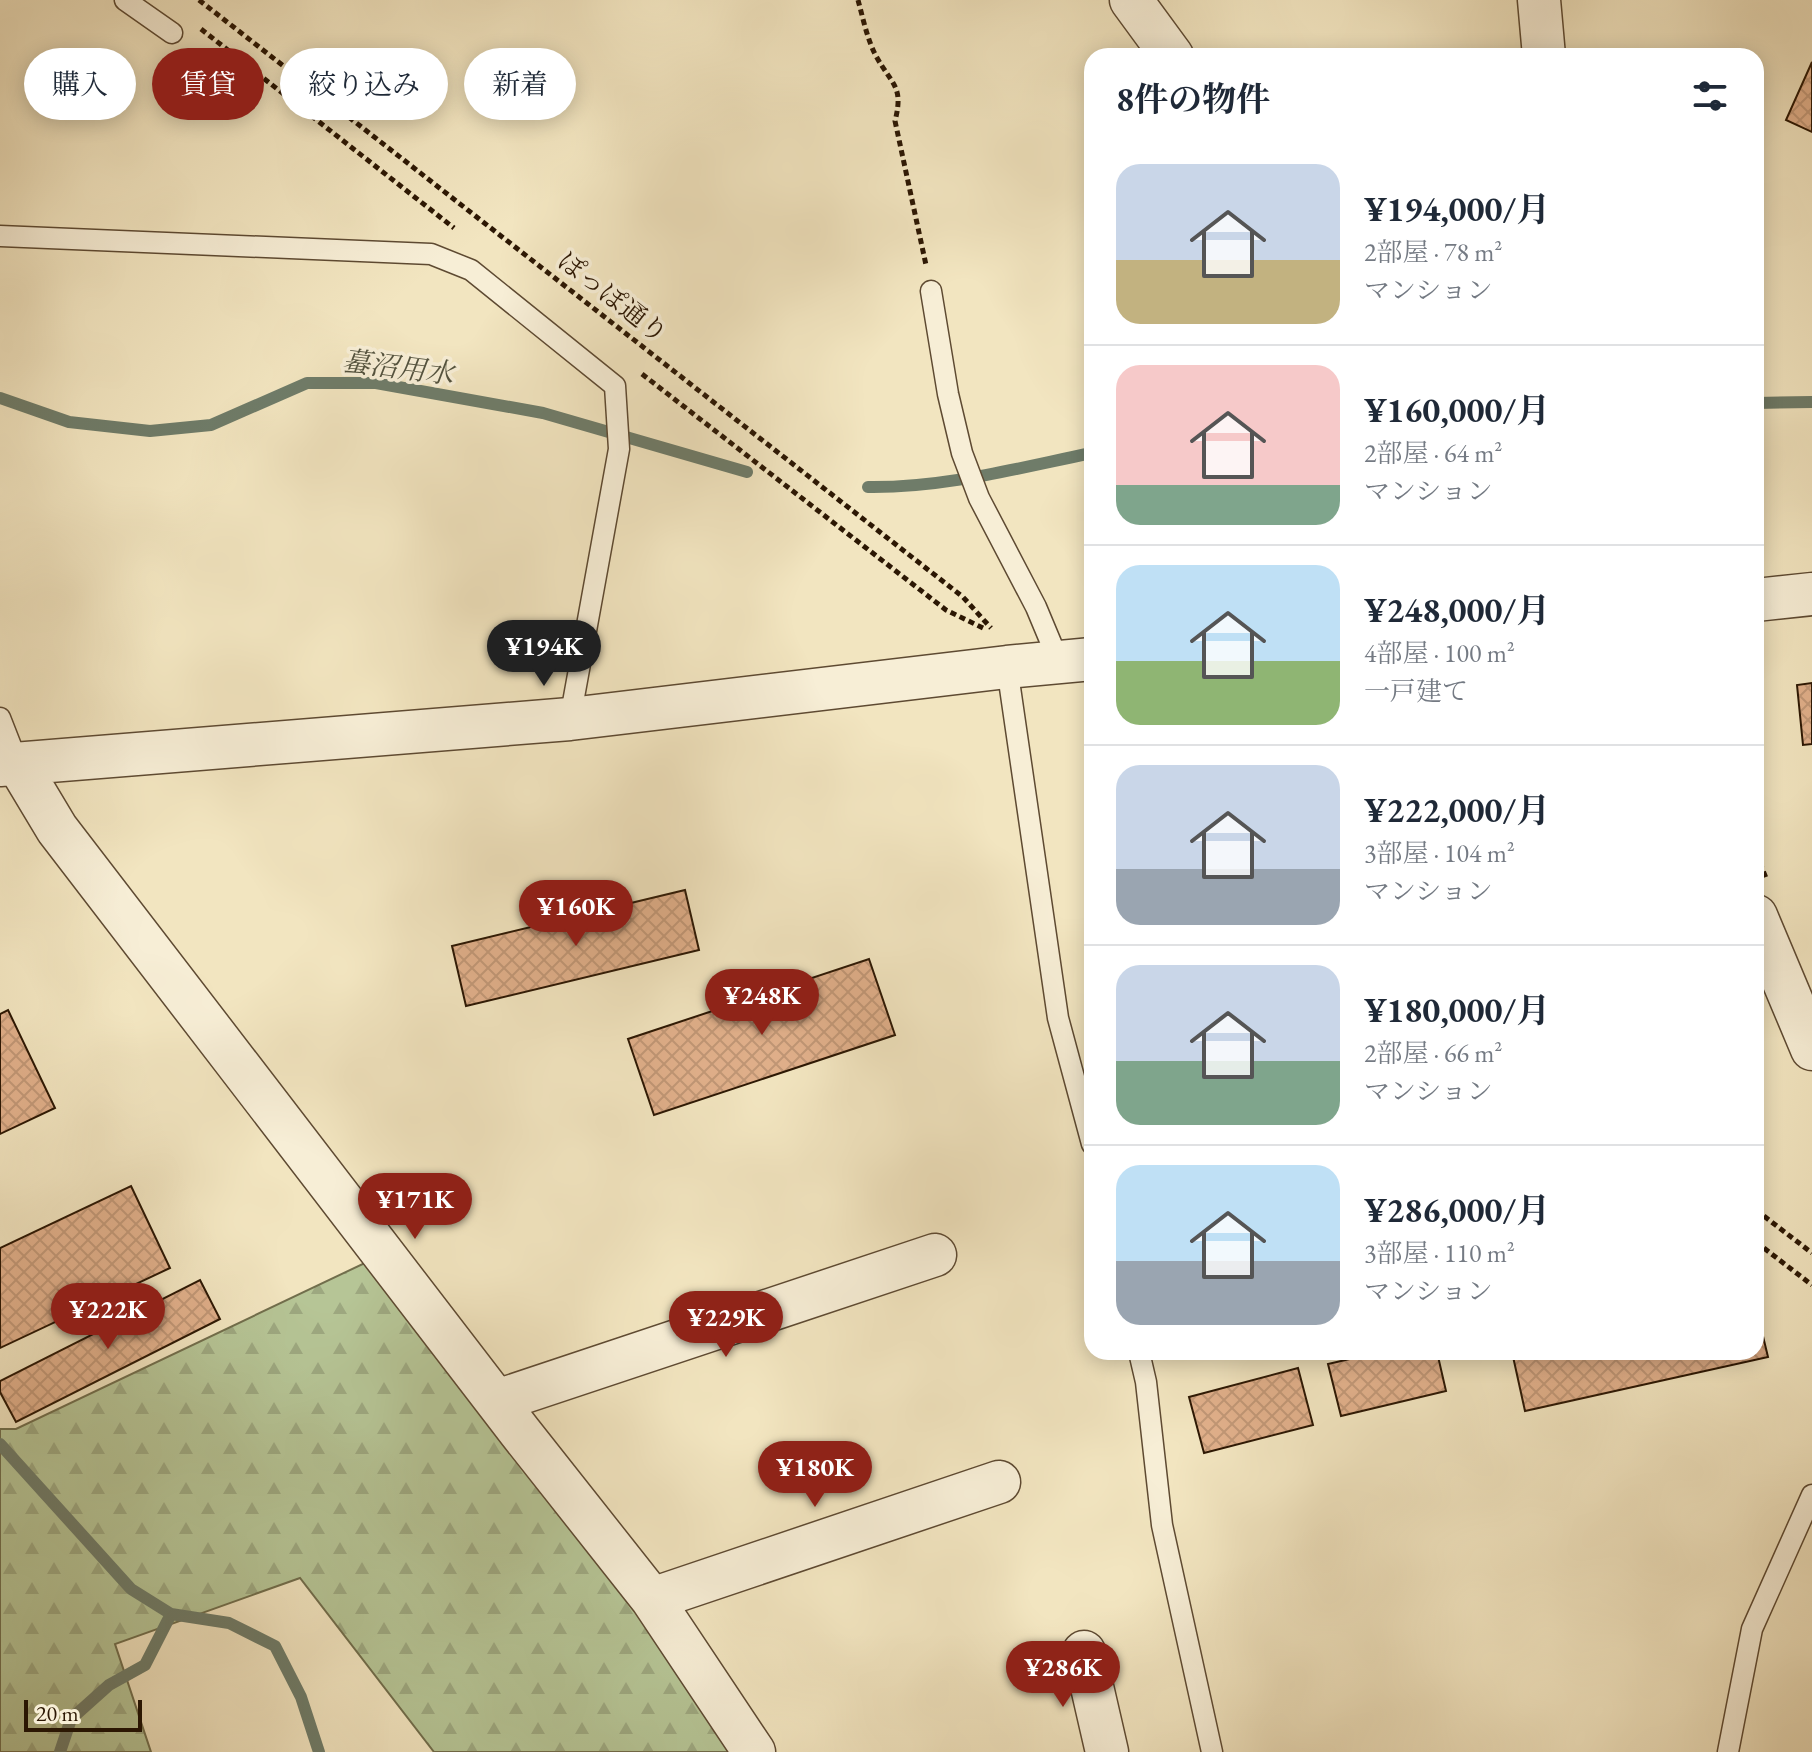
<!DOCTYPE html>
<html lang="ja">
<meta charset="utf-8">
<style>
:root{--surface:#fff;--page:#f6f6f7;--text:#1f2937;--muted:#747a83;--line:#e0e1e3;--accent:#8f2418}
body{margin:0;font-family:"EB Garamond","Noto Serif JP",serif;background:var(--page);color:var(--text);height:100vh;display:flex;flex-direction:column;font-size:30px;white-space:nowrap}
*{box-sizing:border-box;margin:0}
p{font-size:26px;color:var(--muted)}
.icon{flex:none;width:44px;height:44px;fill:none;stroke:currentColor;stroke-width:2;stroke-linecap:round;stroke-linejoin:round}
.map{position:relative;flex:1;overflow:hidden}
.drawer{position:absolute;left:1084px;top:48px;width:680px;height:1312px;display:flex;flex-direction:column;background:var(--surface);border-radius:24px;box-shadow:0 4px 20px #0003}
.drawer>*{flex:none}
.banner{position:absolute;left:24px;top:48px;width:760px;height:72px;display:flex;gap:16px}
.scale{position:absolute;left:24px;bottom:20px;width:118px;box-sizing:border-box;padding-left:8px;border:4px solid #2c1703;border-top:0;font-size:22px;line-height:28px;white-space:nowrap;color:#2c1703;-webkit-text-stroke:6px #f7eed6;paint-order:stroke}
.price{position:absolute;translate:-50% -68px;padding:0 18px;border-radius:28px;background:var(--accent);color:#fff;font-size:26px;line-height:52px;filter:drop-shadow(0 2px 4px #0008)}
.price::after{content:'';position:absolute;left:50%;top:48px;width:24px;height:18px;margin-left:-12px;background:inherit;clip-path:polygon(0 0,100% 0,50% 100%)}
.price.on{background:#222;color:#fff}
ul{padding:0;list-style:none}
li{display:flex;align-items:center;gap:24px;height:200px;padding:0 32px}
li+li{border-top:2px solid var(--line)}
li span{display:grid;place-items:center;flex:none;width:224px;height:160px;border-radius:24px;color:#555}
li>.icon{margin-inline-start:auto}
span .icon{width:96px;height:96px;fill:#fffc;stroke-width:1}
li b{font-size:34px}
h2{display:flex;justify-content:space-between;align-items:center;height:96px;padding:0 32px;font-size:34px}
.pill{padding:0 28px;border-radius:36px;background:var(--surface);box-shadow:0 4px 20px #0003;font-size:28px;line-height:72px}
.pill.on{background:var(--accent);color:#fff}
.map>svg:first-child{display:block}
.forest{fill:url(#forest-firs);stroke:#716e4c;stroke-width:2}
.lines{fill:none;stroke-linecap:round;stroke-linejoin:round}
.stream{stroke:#6f7c69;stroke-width:12}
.building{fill:url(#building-cross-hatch);stroke:#2c1703;stroke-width:2}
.service-casing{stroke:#5e4a32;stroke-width:23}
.minor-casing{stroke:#5e4a32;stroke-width:45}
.path{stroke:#2c1703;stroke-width:5;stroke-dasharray:6 4;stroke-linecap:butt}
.service{stroke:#f7eed6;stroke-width:20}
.minor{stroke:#f7eed6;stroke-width:42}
.labels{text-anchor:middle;stroke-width:7;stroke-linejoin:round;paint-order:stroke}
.street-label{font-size:26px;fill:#2c1703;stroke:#f7eed6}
.water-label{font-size:28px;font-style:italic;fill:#53523e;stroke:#f7eed6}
</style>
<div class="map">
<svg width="1812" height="1752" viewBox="0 0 1812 1752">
<defs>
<pattern id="forest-firs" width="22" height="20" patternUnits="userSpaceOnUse" patternTransform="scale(2)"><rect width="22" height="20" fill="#b6c596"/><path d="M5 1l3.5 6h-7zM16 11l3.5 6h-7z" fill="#9da880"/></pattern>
<pattern id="building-cross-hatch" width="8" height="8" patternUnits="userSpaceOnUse" patternTransform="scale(2)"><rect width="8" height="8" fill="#e1b08b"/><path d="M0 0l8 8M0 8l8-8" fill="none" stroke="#c19776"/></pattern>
</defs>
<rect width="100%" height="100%" fill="#f2e5c0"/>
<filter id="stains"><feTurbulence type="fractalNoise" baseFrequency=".0025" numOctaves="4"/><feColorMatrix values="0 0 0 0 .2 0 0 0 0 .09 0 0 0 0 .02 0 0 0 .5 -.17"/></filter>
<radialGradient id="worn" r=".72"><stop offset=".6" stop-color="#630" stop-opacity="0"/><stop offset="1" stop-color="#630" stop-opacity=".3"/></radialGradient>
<path class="forest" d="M369 1261 643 1608 738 1752H434L300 1578 115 1644 151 1752H0V1429H16Z"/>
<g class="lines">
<path class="stream" d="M0 398 69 422 150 431 211 425 307 383H376L543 413 747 472
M1756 403 1812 402
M868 487C944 488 1018 468 1092 453
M0 1444 131 1589 171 1614 229 1623 275 1646 301 1697 319 1752
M60 1752 71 1719 109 1685 145 1665 171 1614"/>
</g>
<path class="building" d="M1812 62V132L1786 120Z
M1812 683V744L1803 745 1797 685Z
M685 890 699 950 466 1006 452 946Z
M869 959 895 1035 654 1115 628 1039Z
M8 1010 55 1108 0 1134V1014Z
M131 1186 170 1268 0 1348V1248Z
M200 1280 220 1319 16 1422 0 1392V1381Z
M1756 1307 1768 1357 1525 1411 1512 1352H1756Z
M1380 1352H1437L1446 1391 1341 1416 1328 1364Z
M1298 1368 1313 1425 1204 1453 1189 1397Z"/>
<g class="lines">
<g class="service-casing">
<path id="service" d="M125 0 172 33
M0 236 431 254 471 270 615 386 619 449 570 719
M931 291 948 394 962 453 979 498 1036 607 1059 662
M1007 667 1058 1018 1092 1144
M0 718 18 764
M1139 1352 1146 1382 1162 1525 1212 1752
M1728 1752 1752 1629 1812 1495"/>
</g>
<g class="minor-casing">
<path id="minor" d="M1131 0 1172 56
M1539 0 1544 56
M1756 600 1812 594
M18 764 57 829 520 1432 652 1599 754 1752
M0 765 570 719 1007 667 1092 659
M1756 916 1812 1049
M497 1401 935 1255
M652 1599 999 1482
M1084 1652 1107 1752"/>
</g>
<path class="path" d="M199 0 963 597 991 628
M858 0C863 18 867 39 876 56 892 85 904 86 895 121L926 265
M201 29 454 228
M642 374 946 610 983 628
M1756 853 1766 878
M1756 1210 1812 1253
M1756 1242 1812 1285"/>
<use href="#service" class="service"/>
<use href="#minor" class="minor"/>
</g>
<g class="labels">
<g class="street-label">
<text transform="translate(613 297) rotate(38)" y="9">ぽっぽ通り</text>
</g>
<g class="water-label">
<text transform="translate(398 367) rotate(7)" y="10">蟇沼用水</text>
</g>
</g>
<rect width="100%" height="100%" filter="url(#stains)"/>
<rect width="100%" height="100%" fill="url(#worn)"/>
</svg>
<div class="scale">20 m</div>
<b class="price on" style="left:544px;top:688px">¥194K</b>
<b class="price" style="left:576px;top:948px">¥160K</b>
<b class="price" style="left:762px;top:1037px">¥248K</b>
<b class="price" style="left:415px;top:1241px">¥171K</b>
<b class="price" style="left:108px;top:1351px">¥222K</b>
<b class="price" style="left:726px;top:1359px">¥229K</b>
<b class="price" style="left:815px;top:1509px">¥180K</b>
<b class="price" style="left:1063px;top:1709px">¥286K</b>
<div class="banner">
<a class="pill">購入</a>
<a class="pill on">賃貸</a>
<a class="pill">絞り込み</a>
<a class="pill">新着</a>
</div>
<section class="drawer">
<h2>8件の物件<svg class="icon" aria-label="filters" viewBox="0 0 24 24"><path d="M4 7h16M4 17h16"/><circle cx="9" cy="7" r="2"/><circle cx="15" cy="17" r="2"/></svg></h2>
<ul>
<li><span style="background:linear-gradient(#c9d6e8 60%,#c2b280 0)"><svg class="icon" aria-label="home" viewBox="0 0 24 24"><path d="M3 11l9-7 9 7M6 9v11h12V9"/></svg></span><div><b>¥194,000/月</b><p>2部屋 · 78 m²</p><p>マンション</p></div></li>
<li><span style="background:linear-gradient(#f6c9c9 75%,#7fa58c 0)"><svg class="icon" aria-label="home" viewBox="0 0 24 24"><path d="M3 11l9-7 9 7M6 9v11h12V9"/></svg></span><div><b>¥160,000/月</b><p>2部屋 · 64 m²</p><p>マンション</p></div></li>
<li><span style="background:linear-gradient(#bfe0f5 60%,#8fb573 0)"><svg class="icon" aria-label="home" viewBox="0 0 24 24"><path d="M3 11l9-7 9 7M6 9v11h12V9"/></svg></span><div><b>¥248,000/月</b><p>4部屋 · 100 m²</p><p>一戸建て</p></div></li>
<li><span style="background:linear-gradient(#c9d6e8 65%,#9aa5b1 0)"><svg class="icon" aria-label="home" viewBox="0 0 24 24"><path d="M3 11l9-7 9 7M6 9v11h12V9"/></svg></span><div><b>¥222,000/月</b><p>3部屋 · 104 m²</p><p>マンション</p></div></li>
<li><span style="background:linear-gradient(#c9d6e8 60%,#7fa58c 0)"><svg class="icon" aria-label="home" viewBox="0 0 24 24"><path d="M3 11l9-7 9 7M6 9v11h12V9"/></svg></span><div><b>¥180,000/月</b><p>2部屋 · 66 m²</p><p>マンション</p></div></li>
<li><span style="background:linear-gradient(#bfe0f5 60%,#9aa5b1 0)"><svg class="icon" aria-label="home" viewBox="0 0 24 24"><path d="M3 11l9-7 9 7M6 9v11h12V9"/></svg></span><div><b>¥286,000/月</b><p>3部屋 · 110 m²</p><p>マンション</p></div></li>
</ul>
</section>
</div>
